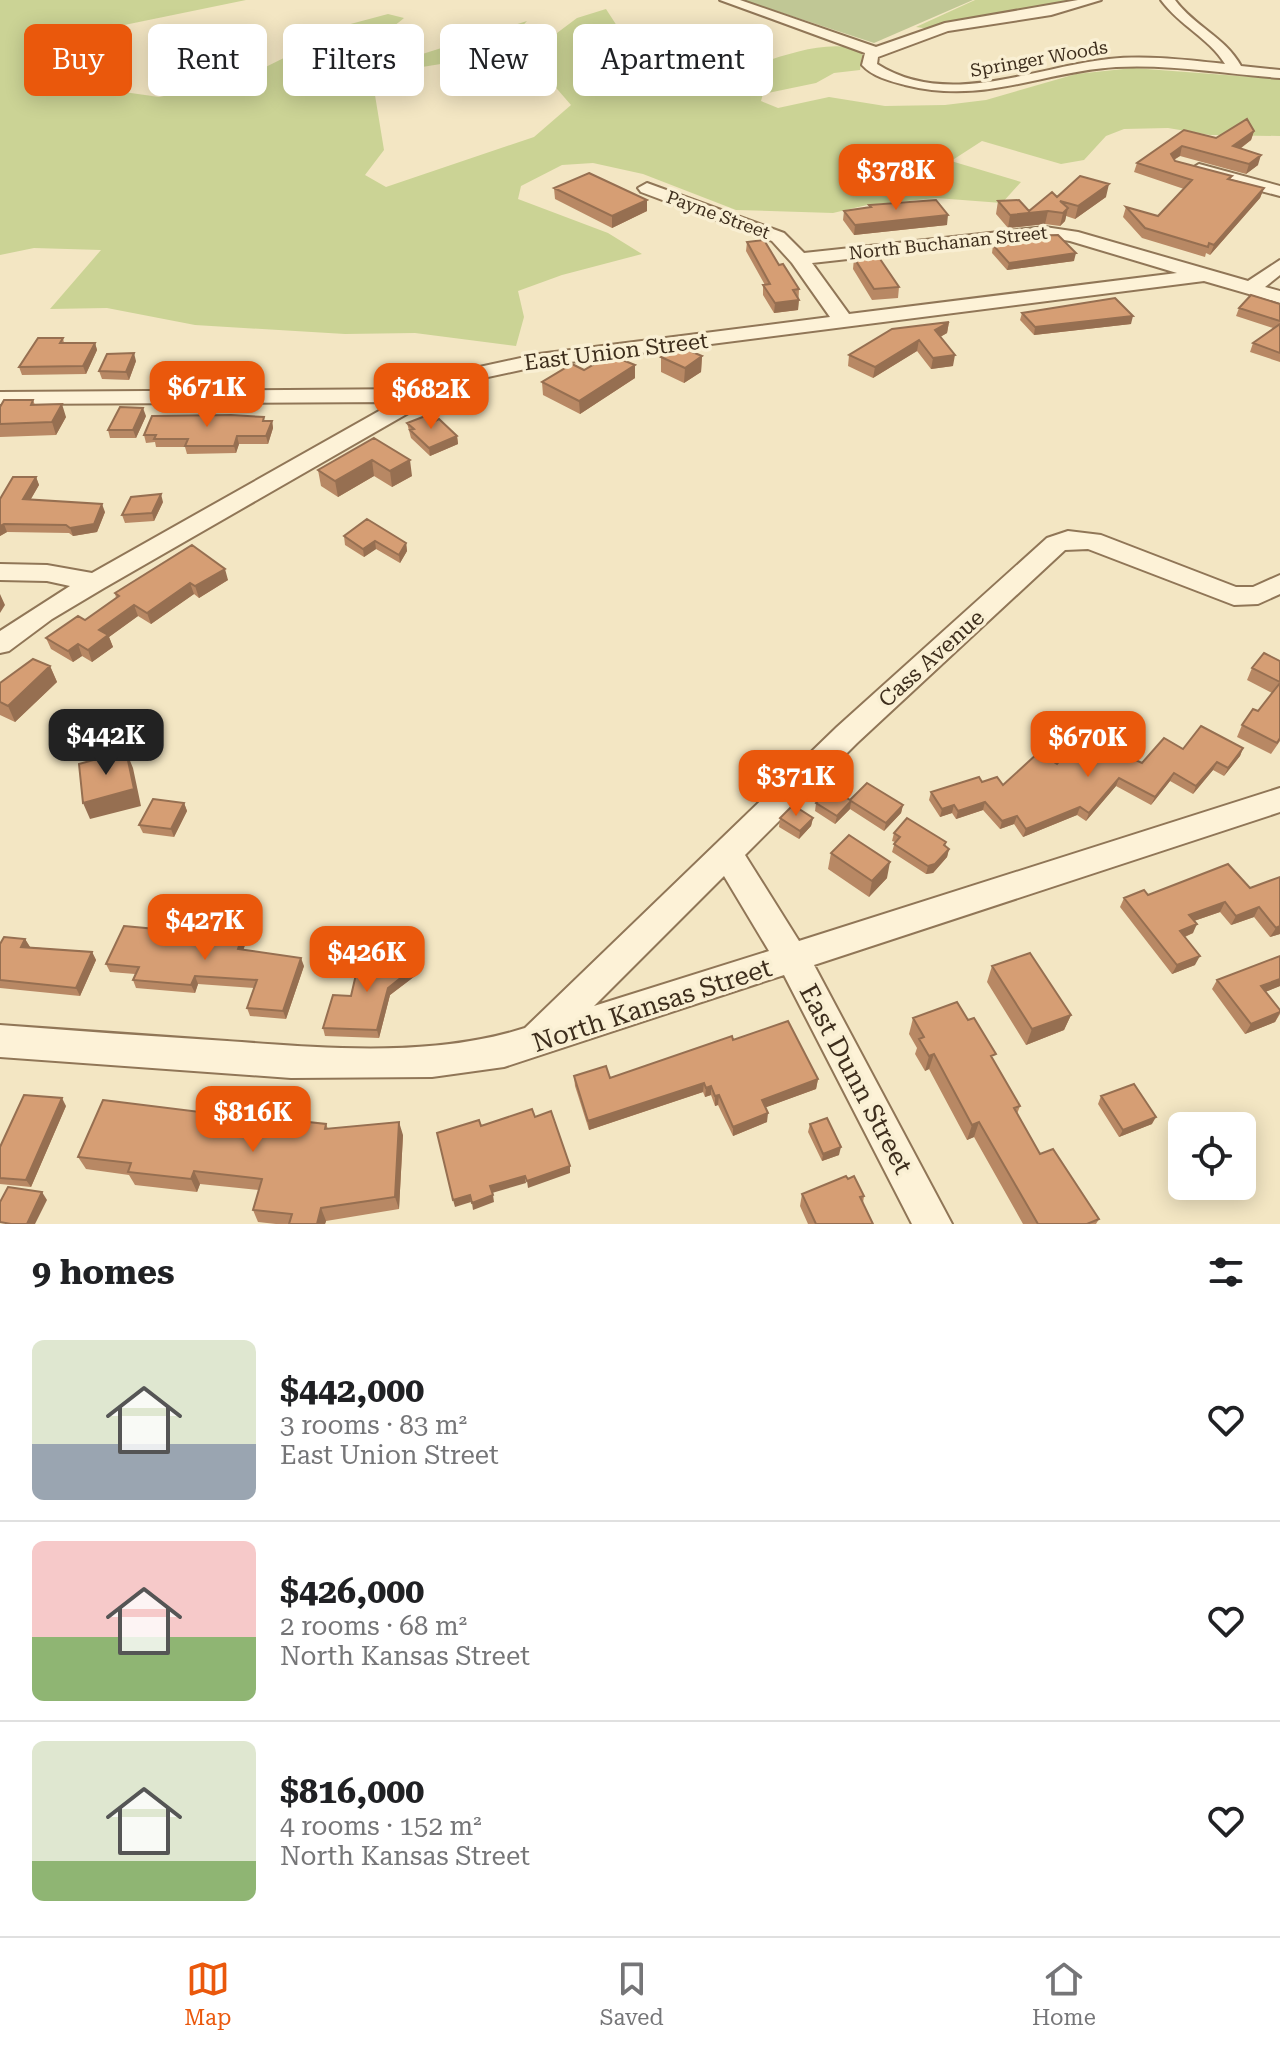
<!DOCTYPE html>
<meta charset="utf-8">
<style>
:root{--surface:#fff;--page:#f2f2f2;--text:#202124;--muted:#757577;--line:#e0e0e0;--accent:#ea580c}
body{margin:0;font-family:"Roboto Serif",serif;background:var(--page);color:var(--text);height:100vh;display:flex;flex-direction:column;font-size:30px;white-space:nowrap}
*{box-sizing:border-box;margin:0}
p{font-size:26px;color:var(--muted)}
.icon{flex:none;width:44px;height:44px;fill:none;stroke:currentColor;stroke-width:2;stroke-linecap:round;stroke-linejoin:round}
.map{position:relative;height:1224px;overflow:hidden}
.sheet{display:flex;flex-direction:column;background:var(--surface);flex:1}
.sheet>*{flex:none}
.banner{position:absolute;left:24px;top:24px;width:800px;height:72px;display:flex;gap:16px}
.fabs{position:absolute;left:1168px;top:1112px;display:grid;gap:16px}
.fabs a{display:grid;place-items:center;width:88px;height:88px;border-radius:12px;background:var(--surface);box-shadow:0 4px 20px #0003;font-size:40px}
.price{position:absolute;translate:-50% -68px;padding:0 18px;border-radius:16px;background:var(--accent);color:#fff;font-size:26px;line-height:52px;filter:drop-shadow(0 2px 4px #0008)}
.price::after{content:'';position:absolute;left:50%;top:48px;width:24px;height:18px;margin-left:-12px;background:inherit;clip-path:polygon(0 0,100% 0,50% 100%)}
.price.selected{background:#222;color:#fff}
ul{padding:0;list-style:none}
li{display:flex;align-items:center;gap:24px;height:200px;padding:0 32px}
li+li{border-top:2px solid var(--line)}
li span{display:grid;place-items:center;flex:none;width:224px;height:160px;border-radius:12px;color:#555}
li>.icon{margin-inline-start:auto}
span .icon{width:96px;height:96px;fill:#fffc;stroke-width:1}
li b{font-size:34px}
h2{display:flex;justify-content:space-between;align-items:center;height:96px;padding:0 32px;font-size:34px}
.pill{padding:0 28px;border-radius:12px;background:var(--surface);box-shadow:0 4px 20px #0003;font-size:28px;line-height:72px}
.pill.selected{background:var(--accent);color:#fff}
.tab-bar{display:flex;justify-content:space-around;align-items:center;height:112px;border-top:2px solid var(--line);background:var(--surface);font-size:22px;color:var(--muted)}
.tab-bar a{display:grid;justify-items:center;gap:4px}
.tab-bar .selected{color:var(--accent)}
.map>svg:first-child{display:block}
.green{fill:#cbd395}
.cemetery{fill:#c0c795}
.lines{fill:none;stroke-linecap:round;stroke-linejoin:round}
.minor-casing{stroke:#907657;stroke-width:4}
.minor{fill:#fdf2d7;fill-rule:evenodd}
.wall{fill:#b88864}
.shaded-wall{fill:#966f51}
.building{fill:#d69e74;stroke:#966f51;stroke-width:2}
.labels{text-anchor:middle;stroke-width:7;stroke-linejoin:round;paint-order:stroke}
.far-street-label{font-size:18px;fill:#3e2e1d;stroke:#f9efd3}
.street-label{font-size:22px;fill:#3e2e1d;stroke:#f9efd3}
.near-street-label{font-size:26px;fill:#3e2e1d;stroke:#f9efd3}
</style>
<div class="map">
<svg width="1280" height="1224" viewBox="0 0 1280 1224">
<rect width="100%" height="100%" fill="#f3e6c3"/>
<path class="green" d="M0 0H246L100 30 36 56 79 72 110 90 159 97 237 81 298 51 313 34 388 14 404 18C389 32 362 42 352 59L413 57 527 21 496 55 416 68 373 83 384 150 365 175 386 187 534 137 571 105 551 82 537 72 533 51 577 18 606 9 617 26 664 37 682 45 668 66C685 68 706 73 724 71 770 65 815 36 863 50L860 70 834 73 816 83 763 94 761 101 778 108 829 97 885 106 945 105 986 100 1076 74 1133 68 1280 79V136L1210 135 1168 128 1124 129 1106 136 1084 160 1061 164 982 141 951 161 1021 182 1002 203 936 198 867 205 833 213 736 210 643 174 593 163 562 165 521 186 518 199 608 233 642 254 562 275 518 291 524 317 516 346 415 333 345 334 195 325 107 308 50 309 101 250 34 248 0 255Z
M975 0H1087L960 20 930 29 916 27Z"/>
<path class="cemetery" d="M743 0H973L874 43Z"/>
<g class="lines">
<g class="minor-casing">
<path id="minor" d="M720 0H740L876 47 945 23 1078 0H1101L1051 15 948 31 878 57 877 64C947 109 1035 67 1109 59 1147 55 1187 60 1225 64 1209 38 1179 25 1161 0H1175C1194 26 1225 37 1241 66L1280 70V78C1226 74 1171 64 1116 67 1039 72 985 105 905 85 890 81 873 77 862 65L865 53Z
M1199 164 1280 186V196L1193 173 1191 169Z
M647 183 784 233 804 253 1045 227 1078 232 1248 281 1280 260V275L1265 287 1280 291V303L1204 281 539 366 474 380 431 400 104 588 52 619 9 651 0 653V631L70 586 47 581 0 580V564L47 565 92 573 395 402 0 404V392L420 389 461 371 539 354 830 317 792 263 772 241 641 192 638 188ZM1045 237 1070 241 1177 273 849 314 812 263Z
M1068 531 1101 535 1236 587H1253L1280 575V594L1258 604 1234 605 1088 549 1065 550 857 743 745 855 799 941 1280 788V812L814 965 952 1224H912L784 975 504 1067 432 1077 291 1078 0 1057V1025C75 1031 151 1036 227 1041 323 1048 431 1058 525 1028L837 727 1047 538ZM724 876 769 951 594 1006Z"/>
</g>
<use href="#minor" class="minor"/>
</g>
<path class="wall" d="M1184 130 1216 138 1254 131 1251 140 1240 149 1258 165 1246 174 1180 156 1174 160 1175 161 1232 176 1231 179 1264 188 1260 198 1210 255 1206 253 1205 257 1142 238 1123 217 1126 207 1158 216 1184 189 1134 172 1137 163Z
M554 188 647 211 612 228 555 199Z
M1057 197H1106L1075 219 1066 216 1065 221 1060 226 1045 224 1008 228 996 214 998 201 1029 211Z
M869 205 947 225 854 235 843 220 844 211 869 208Z
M1022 236 1074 261 1007 270 992 253 993 245 1021 240Z
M747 242 779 265 799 289 798 310 774 313 763 295V285H765L746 251Z
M854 258 899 287 898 298 872 300 853 269Z
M1280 304V362L1250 352 1253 343 1273 328 1236 316 1239 308Z
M1022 313 1131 324 1034 335 1020 320Z
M949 322 947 333 940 337 953 366 931 369 917 351 873 378 848 366 849 355Z
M63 338 64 343H95L97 350 86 374 22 375 19 367Z
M702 356 701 372 684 383 661 372V357Z
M136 361 129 380 102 379 99 371Z
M635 365V378L580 414 543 395 542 382Z
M33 400 35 405 66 417 56 435 0 437V407Z
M146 416 136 438H110L108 430Z
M265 421H272L273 428 268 444H239L236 453 187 454 185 447H156L155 442 146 443 144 435Z
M435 421 457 436 458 444 430 456 411 438 407 423Z
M374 438 412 476 392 487 374 476 338 497 321 486 318 470Z
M36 477 39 485 31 499 105 512 97 532 73 536 69 533 7 532 0 536V499Z
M163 502 154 521 125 523 122 515Z
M344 536 406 543 407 551 400 563 376 549 364 557 345 545Z
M192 545 228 580 199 598 194 594 151 624 138 616 109 637 113 647 92 662 82 656 73 662 51 649 46 638 85 620 116 598 115 593Z
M1280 661V741L1271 754 1237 737 1242 725 1258 711 1272 693 1247 680 1252 668Z
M50 666 57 682 15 722 0 715V683Z
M1243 748 1240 756 1224 776 1213 770 1193 794 1170 781 1151 805 1116 786 1086 821 1077 815 1023 837 1014 824 1000 829 983 810 956 819 952 813 940 817 929 800 931 792 982 782 1003 785 1057 764 1091 759 1142 763 1183 749Z
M850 800 903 805 901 813 884 831 850 809 835 824 815 811 816 803Z
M184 803 187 811 174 837 143 833 139 825Z
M780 818H813L811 826 799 839 779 827Z
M894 833 946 842 945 846 949 849 947 857 933 873 926 874 892 852 895 842 892 841Z
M831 853 887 878 869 897 828 869Z
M1228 864 1280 934 1270 937 1254 917 1231 925 1220 912 1194 921 1193 933 1185 937 1195 965 1172 974 1120 907 1124 898 1148 895Z
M25 939 30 947 92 952 96 960 80 996 0 988V944Z
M245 945 243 950 304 966 286 1019 250 1016 247 1008 254 988 198 984 195 993 136 988 133 980 135 974 110 972 106 964Z
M1280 956V986L1265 992 1280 1010V1014L1275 1022 1245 1034 1212 989 1217 980Z
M992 966 1071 1015 1064 1030 1026 1045 987 982Z
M413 968 415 976 390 995 379 1038 325 1036 323 1028 351 996Z
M913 1018 994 1061 1020 1106 1017 1114 1040 1154 1099 1219 1096 1224H1023L974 1137 967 1140 929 1069 925 1071 915 1054 917 1048 909 1034Z
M733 1040 818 1079 816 1089 766 1107 767 1122 733 1136 718 1105 715 1106 711 1095 705 1097 703 1092 589 1130 575 1086 574 1076 610 1078Z
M1101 1096 1152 1124 1119 1137 1098 1104Z
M66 1106 31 1187 0 1184V1147Z
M240 1117 274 1119 326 1124 328 1129 403 1135 399 1209 326 1221 325 1224H276L258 1222 253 1210 259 1190 200 1184 197 1192 135 1185 129 1175 86 1169 78 1157Z
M810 1124 839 1155 822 1161 808 1132Z
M802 1194 864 1196 863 1203 873 1224H808L800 1206Z"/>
<path class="shaded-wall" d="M1254 131 1251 140 1230 156 1233 146Z
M1182 146 1180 156 1168 163 1171 154Z
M1261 155 1258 165 1246 174 1249 164Z
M1109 184 1106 197 1075 219 1078 206Z
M1264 188 1260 198 1210 255 1214 245Z
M647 200V211L612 228V216Z
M1068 208 1065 221 1060 226 1063 213Z
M1048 211 1045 224 1008 228 1010 215Z
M948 215 947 225 854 235 855 225Z
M1076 253 1074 261 1007 270 1009 263Z
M799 300 798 310 774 313 775 303Z
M1133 316 1131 324 1034 335 1035 327Z
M949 322 947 333 933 341 935 330Z
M919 340 917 351 873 378 875 367Z
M95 343 97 350 86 374 83 366Z
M134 353 136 361 129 380 126 372Z
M955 355 953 366 931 369 933 358Z
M702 356 701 372 684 383 685 368Z
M635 365V378L580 414 579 401Z
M62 404 66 417 56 435 52 422Z
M143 408 146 416 136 438 133 430Z
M272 421 273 428 268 444 266 436Z
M237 436 239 444 236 453 234 446Z
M457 436 458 444 430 456 429 448Z
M372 460 374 476 338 497 335 481Z
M410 460 412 476 392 487 390 471Z
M36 477 39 485 26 507 23 499Z
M161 494 163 502 154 521 152 513Z
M102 504 105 512 97 532 73 536 70 528Z
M4 524 7 532 0 536V526Z
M375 541 376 549 364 557 363 549Z
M406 543 407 551 400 563 399 555Z
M225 569 228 580 199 598 195 586Z
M190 583 194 594 151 624 147 613Z
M0 594 5 605 0 613Z
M134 605 138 616 109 637 113 647 92 662 88 650 99 630Z
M78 644 82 656 73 662 68 651Z
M50 666 57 682 15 722 8 706Z
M1243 748 1240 756 1224 776 1228 768Z
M126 751 133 768 141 806 90 819 83 803Z
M1217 762 1213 770 1193 794 1196 786Z
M1174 773 1170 781 1151 805 1155 797Z
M1119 778 1116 786 1086 821 1089 813Z
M851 801 850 809 835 824 837 816Z
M985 802 983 810 956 819 958 811Z
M184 803 187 811 174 837 171 829Z
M903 805 901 813 884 831 886 823Z
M954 805 952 813 940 817 942 809Z
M1080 807 1077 815 1023 837 1026 829Z
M1017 816 1014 824 1000 829 1002 821Z
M813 818 811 826 799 839 800 831Z
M949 849 947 857 933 873 926 874 928 866Z
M890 862 887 878 869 897 872 881Z
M1225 902 1220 912 1185 924 1189 915Z
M1259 907 1254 917 1231 925 1236 916Z
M1197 924 1193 933 1176 940 1180 931Z
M1280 926V934L1270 937 1276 928Z
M242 937 245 945 241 957 238 949Z
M25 939 30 947H21Z
M92 952 96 960 80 996 76 988Z
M1200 956 1195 965 1172 974 1177 965Z
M301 958 304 966 286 1019 283 1011Z
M413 968 415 976 390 995 379 1038 377 1030 388 988Z
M195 976 198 984 195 993 191 985Z
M1280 979V986L1255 996 1261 986Z
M1280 1012 1275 1022 1245 1034 1251 1024Z
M1071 1015 1064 1030 1026 1045 1032 1029Z
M934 1054 929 1069 925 1071 929 1056Z
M818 1079 816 1089 761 1109 762 1100Z
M704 1083 703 1092 589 1130 588 1121Z
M711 1086V1095L705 1097 706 1088Z
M719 1095 718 1105 715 1106V1096Z
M62 1098 66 1106 31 1187 26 1180Z
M768 1113 767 1122 733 1136V1127Z
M1156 1117 1152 1124 1119 1137 1123 1130Z
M399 1122 403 1135 399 1209 395 1197Z
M979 1122 974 1137 967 1140 972 1125Z
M841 1147 839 1155 822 1161 823 1154Z
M570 1166V1173L528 1188 527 1181Z
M194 1171 200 1184 197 1192 191 1179Z
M525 1176 526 1183 492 1193 490 1186Z
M42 1192 47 1200 35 1224H27Z
M470 1195 471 1202 455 1207 453 1200Z
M493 1195 494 1202 473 1210 472 1203Z
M321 1208 326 1221 325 1224H317Z"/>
<path class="building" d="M1247 119 1254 131 1233 146 1261 155 1249 164 1182 146 1171 154 1175 161 1232 176 1228 179 1264 188 1214 245 1209 243 1208 247 1145 228 1126 207 1158 216 1192 180 1137 163 1184 130 1216 138Z
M589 173 647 200 612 216 554 188Z
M1080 176 1109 184 1078 206 1060 201 1068 208 1063 213 1048 211 1010 215 998 201 1019 200 1029 211 1052 192 1057 197Z
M936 200 948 215 855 225 844 211 871 207 869 205Z
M1058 235 1076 253 1009 263 993 245 1026 240 1022 236Z
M764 240 779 265 783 264 799 289 793 290 799 300 775 303 763 285 770 284 747 242Z
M878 256 899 287 874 289 854 258Z
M1251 295 1280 304V321L1239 308Z
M1115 298 1133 316 1035 327 1022 313Z
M949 322 935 330 955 355 933 358 919 340 875 367 849 355 892 329Z
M1280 324V353L1253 343Z
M38 338H63L60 343H95L83 366 19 367Z
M678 346 702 356 685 368 661 357Z
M134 353 126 372 99 371 107 354Z
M610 355 635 365 579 401 542 382 572 364 584 370Z
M4 400H33L31 405 62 404 52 422 0 424V407Z
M120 407 143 408 133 430H108Z
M231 415 264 417 263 421H272L266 436H237L234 446H185L188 439H154L156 435H144L152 416Z
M428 415 435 421 439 419 457 436 429 448 410 430 414 429 407 423Z
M374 438 410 460 390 471 372 460 335 481 318 470Z
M13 477H36L23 499 102 504 94 524 70 528 66 525 4 524 0 526V499Z
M161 494 152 513 122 515 131 497Z
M367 519 406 543 399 555 375 541 363 549 344 536Z
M192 545 225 569 195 586 190 583 147 613 134 605 99 630 108 635 88 650 78 644 68 651 46 638 78 616 85 620 119 596 115 593Z
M1264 653 1280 661V682L1252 668Z
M33 659 50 666 8 706 0 702V683Z
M1280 683V738L1277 743 1242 725 1253 709 1258 711Z
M1201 726 1243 748 1228 768 1217 762 1196 786 1174 773 1155 797 1119 778 1089 813 1080 807 1026 829 1017 816 1002 821 985 802 958 811 954 805 942 809 931 792 979 777 982 782 997 777 1003 785 1039 752 1057 764 1070 748 1091 759 1102 745 1142 763 1164 738 1183 749Z
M126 751 134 789 83 803 79 764Z
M867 783 903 805 886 823 851 801 837 816 816 803 831 788 850 800Z
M153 799 184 803 171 829 139 825Z
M793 805 813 818 800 831 780 818Z
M907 818 946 842 944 845 949 849 935 864 928 866 894 844 900 837 894 833Z
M849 835 890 862 872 881 831 853Z
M1228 864 1250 888 1280 877V926L1276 928 1259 907 1236 916 1225 902 1189 915 1197 924 1180 931 1200 956 1177 965 1124 898 1144 890 1148 895Z
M124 926 242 937 238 949 301 958 283 1011 247 1008 257 980 195 976 191 985 133 980 139 967 106 964Z
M4 937 25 939 21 947 92 952 76 988 0 980V944Z
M387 947 413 968 388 988 377 1030 323 1028 333 995 351 996 357 970Z
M1030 953 1071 1015 1032 1029 992 966Z
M1280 956V979L1261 986 1280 1010V1012L1251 1024 1217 980Z
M957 1002 968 1020 974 1018 996 1054 991 1056 1020 1106 1014 1108 1040 1154 1053 1149 1099 1219 1087 1224H1038L979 1122 972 1125 934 1054 929 1056 919 1039 924 1037 913 1018Z
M788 1021 818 1079 762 1100 768 1113 733 1127 719 1095 715 1096 711 1086 706 1088 704 1083 588 1121 574 1076 606 1066 610 1078 732 1036 733 1040Z
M1134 1084 1156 1117 1123 1130 1101 1096Z
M24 1095 62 1098 26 1180 0 1178V1147Z
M103 1100 240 1117 243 1111 272 1114 271 1118 326 1124 325 1129 399 1122 395 1197 321 1208 317 1224H289L292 1214 253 1210 262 1179 194 1171 191 1179 128 1172 131 1163 78 1157Z
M532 1109 535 1117 551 1111 570 1166 527 1181 525 1176 490 1186 493 1195 472 1203 470 1195 453 1200 437 1133 479 1120 481 1126Z
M827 1118 841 1147 823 1154 810 1124Z
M846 1176 848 1179 854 1176 864 1196 860 1197 873 1224H816L802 1194Z
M8 1187 42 1192 27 1224H11L0 1222V1202Z"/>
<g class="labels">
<g class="far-street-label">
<text transform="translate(1039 59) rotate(-10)" y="6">Springer Woods</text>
<text transform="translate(718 215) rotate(20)" y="6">Payne Street</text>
<text transform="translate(948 243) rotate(-6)" y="6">North Buchanan Street</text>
</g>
<g class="street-label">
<text transform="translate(616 351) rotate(-7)" y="8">East Union Street</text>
<text transform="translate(931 658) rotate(-42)" y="8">Cass Avenue</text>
</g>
<g class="near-street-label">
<text transform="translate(652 1005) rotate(-18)" y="9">North Kansas Street</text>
<text transform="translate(856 1079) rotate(62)" y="9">East Dunn Street</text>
</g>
</g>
</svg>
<div class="fabs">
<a><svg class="icon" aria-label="locate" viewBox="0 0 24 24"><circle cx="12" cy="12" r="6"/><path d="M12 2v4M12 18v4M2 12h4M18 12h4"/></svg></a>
</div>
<b class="price" style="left:896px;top:212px">$378K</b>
<b class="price" style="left:207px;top:429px">$671K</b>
<b class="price" style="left:431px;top:431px">$682K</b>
<b class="price selected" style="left:106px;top:777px">$442K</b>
<b class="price" style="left:1088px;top:779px">$670K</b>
<b class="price" style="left:796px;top:818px">$371K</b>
<b class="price" style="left:205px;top:962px">$427K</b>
<b class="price" style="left:367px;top:994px">$426K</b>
<b class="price" style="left:253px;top:1154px">$816K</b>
<div class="banner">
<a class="pill selected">Buy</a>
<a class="pill">Rent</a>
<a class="pill">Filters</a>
<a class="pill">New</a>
<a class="pill">Apartment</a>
</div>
</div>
<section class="sheet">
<h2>9 homes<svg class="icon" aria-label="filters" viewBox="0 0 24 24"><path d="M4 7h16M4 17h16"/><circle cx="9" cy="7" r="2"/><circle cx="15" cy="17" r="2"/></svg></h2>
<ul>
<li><span style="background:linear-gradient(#dfe7d0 65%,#9aa5b1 0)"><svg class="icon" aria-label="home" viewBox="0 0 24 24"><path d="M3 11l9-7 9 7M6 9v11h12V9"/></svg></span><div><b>$442,000</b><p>3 rooms · 83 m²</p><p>East Union Street</p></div><svg class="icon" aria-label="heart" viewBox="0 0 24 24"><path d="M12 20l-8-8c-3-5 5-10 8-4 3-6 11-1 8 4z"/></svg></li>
<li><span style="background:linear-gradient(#f6c9c9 60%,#8fb573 0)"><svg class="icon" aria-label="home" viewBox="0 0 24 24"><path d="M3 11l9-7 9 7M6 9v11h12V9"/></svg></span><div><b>$426,000</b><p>2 rooms · 68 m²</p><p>North Kansas Street</p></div><svg class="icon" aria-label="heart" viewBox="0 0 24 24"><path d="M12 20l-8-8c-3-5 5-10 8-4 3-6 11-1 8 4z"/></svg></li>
<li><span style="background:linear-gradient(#dfe7d0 75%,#8fb573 0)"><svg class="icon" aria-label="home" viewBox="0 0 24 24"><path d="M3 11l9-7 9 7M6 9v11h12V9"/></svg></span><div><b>$816,000</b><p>4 rooms · 152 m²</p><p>North Kansas Street</p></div><svg class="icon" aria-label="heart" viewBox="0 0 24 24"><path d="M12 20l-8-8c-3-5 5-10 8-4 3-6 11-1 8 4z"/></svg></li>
</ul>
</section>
<nav class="tab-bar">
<a class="selected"><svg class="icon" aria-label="map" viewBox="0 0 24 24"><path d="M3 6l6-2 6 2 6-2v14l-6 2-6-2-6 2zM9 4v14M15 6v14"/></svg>Map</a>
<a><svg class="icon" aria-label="saved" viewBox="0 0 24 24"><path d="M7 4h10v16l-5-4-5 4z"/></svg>Saved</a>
<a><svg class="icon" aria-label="home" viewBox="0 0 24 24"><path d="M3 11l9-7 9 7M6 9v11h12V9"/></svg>Home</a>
</nav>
